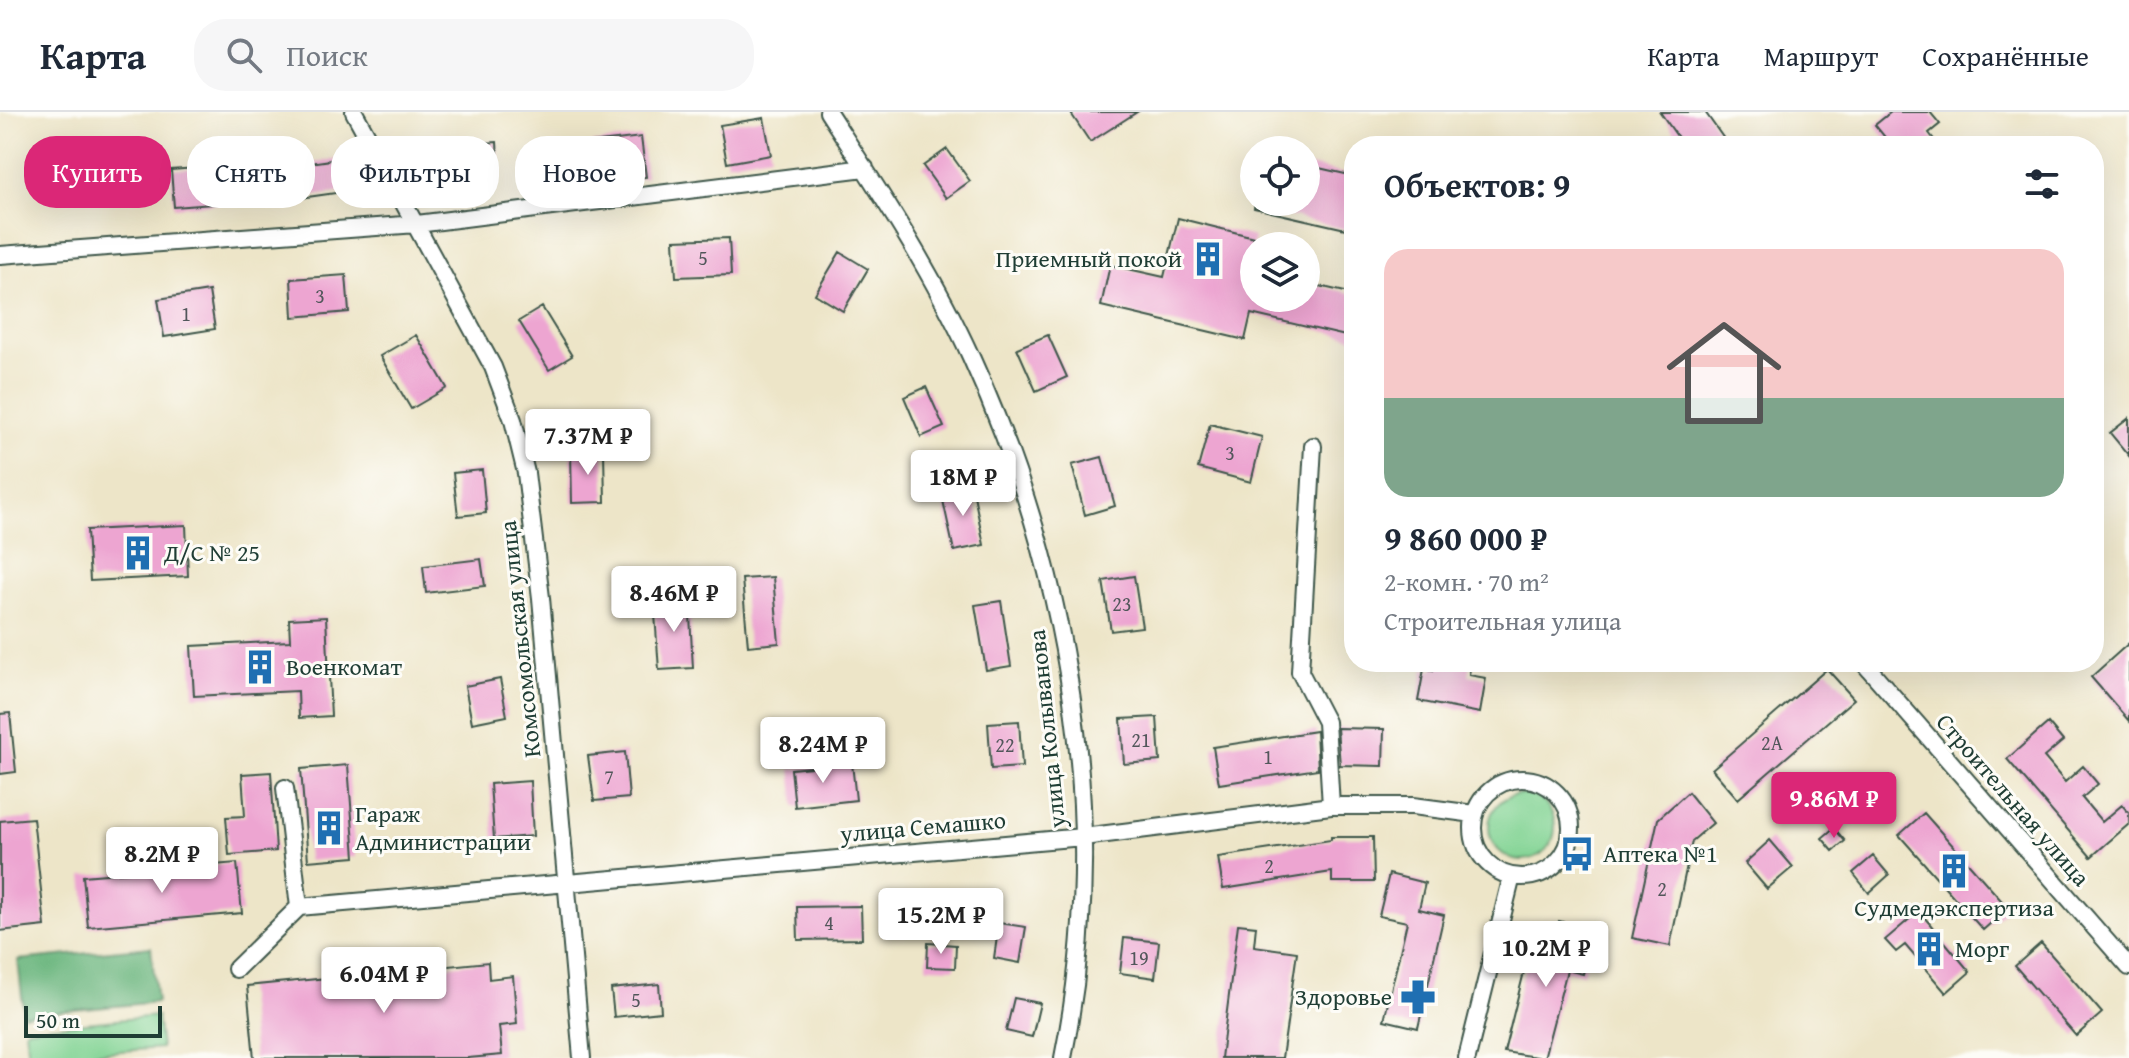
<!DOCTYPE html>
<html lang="ru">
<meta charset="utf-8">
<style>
:root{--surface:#fff;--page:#f6f6f7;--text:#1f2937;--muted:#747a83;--line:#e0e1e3;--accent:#db2777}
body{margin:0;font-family:"Gentium Book Plus",serif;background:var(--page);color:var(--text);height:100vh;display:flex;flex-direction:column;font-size:30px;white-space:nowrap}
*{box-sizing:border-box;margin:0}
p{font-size:26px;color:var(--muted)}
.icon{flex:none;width:44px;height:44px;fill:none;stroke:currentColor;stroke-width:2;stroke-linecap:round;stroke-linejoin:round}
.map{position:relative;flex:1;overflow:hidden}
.drawer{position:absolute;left:1344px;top:24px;width:760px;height:536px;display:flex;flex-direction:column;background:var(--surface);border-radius:32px;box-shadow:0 8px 32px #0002}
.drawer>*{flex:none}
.banner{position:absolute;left:24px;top:24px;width:760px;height:72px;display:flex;gap:16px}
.controls{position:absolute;left:1240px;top:24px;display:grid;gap:16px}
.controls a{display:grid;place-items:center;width:80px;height:80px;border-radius:50%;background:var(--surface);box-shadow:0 8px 32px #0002;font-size:40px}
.scale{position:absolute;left:24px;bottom:20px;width:138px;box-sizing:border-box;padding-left:8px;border:4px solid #1f3d34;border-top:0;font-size:22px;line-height:28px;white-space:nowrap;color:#1f3d34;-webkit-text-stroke:6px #fdfcf7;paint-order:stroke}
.price{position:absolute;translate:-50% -68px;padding:0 18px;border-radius:8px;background:#fff;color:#222;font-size:26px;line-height:52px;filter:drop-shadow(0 2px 4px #0008)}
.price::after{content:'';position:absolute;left:50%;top:48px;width:24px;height:18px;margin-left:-12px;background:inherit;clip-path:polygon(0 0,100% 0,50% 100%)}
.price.selected{background:var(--accent);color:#fff}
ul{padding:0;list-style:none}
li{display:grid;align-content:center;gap:16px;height:424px;padding:0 40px}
li span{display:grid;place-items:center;height:248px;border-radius:24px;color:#555}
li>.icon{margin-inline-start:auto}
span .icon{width:144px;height:144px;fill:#fffc;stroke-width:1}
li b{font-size:34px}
h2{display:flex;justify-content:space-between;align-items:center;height:96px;padding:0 40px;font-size:34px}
.tag{padding:0 28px;border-radius:32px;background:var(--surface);box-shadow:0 8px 32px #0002;font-size:28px;line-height:72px}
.tag.selected{background:var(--accent);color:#fff}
header{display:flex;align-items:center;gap:48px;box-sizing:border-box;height:112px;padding:0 40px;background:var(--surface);border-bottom:2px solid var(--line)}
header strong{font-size:38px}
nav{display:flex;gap:44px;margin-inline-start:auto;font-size:28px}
.search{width:560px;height:72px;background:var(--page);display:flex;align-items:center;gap:20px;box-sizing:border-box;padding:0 28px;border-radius:32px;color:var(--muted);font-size:30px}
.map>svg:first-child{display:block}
.green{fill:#84d495;stroke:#528864;stroke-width:2}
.forest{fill:#6bb67e;stroke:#457a59;stroke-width:2}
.building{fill:#eda5d1}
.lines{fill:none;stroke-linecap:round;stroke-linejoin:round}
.street-casing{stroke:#3e564a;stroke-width:20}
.street{stroke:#fff;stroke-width:16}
.labels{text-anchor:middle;stroke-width:6;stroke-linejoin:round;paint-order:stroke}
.number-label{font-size:20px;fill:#52575b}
.poi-label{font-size:24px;fill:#1f3d34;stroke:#fdfcf7;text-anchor:start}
.street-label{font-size:24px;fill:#1f3d34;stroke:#fdfcf7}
</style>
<header>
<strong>Карта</strong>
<div class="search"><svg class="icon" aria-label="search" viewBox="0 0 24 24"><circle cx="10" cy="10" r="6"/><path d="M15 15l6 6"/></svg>Поиск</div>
<nav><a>Карта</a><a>Маршрут</a><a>Сохранённые</a></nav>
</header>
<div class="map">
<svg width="2129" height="946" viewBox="0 0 2129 946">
<rect width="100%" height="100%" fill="#fdfcf7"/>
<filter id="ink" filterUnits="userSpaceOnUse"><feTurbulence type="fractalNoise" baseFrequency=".0125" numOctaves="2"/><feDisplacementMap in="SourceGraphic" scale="16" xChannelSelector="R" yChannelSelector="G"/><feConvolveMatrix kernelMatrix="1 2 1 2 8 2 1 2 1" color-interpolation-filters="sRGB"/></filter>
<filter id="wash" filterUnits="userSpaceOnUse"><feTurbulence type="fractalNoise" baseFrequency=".006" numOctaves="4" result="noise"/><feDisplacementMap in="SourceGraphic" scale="32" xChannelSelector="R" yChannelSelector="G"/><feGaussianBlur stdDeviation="1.8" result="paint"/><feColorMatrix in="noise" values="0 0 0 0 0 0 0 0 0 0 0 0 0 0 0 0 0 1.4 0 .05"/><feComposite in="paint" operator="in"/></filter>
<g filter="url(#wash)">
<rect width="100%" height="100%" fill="#ede5c8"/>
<path class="green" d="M1489 715a33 33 0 1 1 66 0a33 33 0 1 1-66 0Z
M157 904 161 936 28 946 25 917Z"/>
<path class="forest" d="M151 835 157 890 24 903 18 848Z"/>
<g id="blocks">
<path class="building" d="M1070 0H1137L1090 30Z
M1660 0H1705L1729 34H1684Z
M1891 0H1930L1940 12 1929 21 1939 34H1892L1875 13Z
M764 6 771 43 727 51 720 13Z
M641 25 646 65 587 72 583 32Z
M497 30 499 62 442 66 440 34Z
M947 37 970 69 946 86 923 54Z
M338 47 343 80 293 87 289 54Z
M1306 53 1354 64V119L1254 96 1255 90H1306Z
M222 54 226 91 174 95 171 58Z
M1178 106 1254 125 1246 157 1254 159V186H1306V171L1354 182V226L1251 202 1245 228 1101 194 1110 153 1164 165Z
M729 126 731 163 676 165 674 128Z
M840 140 868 157 843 199 815 182Z
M346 163 349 200 293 205 291 167Z
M209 179 215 217 164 225 158 187Z
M542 195 572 244 549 258 519 209Z
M416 223 447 276 411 297 380 244Z
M1048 223 1067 265 1036 279 1017 236Z
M926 275 944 315 921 325 904 285Z
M2129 306V344L2110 321Z
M1210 312 1262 325 1251 370 1198 356Z
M604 339 605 390 572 391 571 340Z
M1102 345 1115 394 1085 403 1072 353Z
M482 358 486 401 458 404 453 361Z
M972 373 984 433 954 439 941 379Z
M186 413 188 464 90 469 87 418Z
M481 447 485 474 426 481 423 454Z
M1134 464 1142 515 1111 519 1103 469Z
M773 465 779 531 748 534 742 467Z
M689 486 693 556 659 558 654 488Z
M1001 489 1011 554 986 558 975 493Z
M326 505 331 604 299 606 298 579 194 584 191 534 290 529 289 507Z
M2129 531V609L2091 565Z
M1434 550H1471L1469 563 1486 566 1480 601 1418 589 1424 557 1433 559Z
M1827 557 1854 587 1738 687 1712 657Z
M500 567 507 604 472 611 465 574Z
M10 601 16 660 0 662V602Z
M1157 605 1160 649 1124 652 1121 607Z
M1019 609 1022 655 991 657 988 611Z
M2048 611 2063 629 2044 645 2065 670 2083 654 2098 672 2082 686 2102 710 2122 693 2129 701V712L2091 745 2007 647Z
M1337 616 1384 617 1383 654 1340 653Z
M1316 619 1318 657 1219 672 1213 635Z
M625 640 629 686 594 689 588 644Z
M852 651 856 688 795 695 791 657Z
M348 653 355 745 308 749 301 657Z
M271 660 276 739 229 743 226 705 245 704 242 662Z
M530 669 533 724 494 727 490 672Z
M1688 680 1713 711 1692 729 1670 834 1632 826 1658 707Z
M1924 701 2008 796 1983 818 1899 723Z
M33 706 45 814 0 819V709Z
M1834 716 1845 729 1833 739 1822 726Z
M1331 725H1373L1374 770H1332V760L1223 777 1218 745 1331 728Z
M1770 728 1793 755 1767 777 1745 751Z
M1873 744 1889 763 1869 781 1853 761Z
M237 751 242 801 88 815 83 764Z
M1389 762 1425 771 1419 797 1444 803 1418 916 1384 908 1407 810 1379 804Z
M861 794 862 827 798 828 797 795Z
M1919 799 1970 860 1946 881 1905 833 1896 840 1885 828Z
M1559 809 1594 818 1583 862 1567 858 1544 946 1504 940 1530 836 1551 841Z
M999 811 1026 815 1020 851 994 846Z
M1238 812 1256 814 1254 834 1297 840 1282 946H1221Z
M1124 826 1159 830 1155 866 1120 861Z
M928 831 956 833 955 856 927 855Z
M2041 831 2102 901 2076 924 2015 854Z
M488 850 489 867 513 864 517 912 499 914 502 943 468 946H254L247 874Z
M659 872 661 900 614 905 611 877Z
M1014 886 1040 891 1032 925 1006 919Z"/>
</g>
</g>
<g filter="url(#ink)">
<use href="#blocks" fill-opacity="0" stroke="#3e564a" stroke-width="2"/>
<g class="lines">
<g class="street-casing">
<path id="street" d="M354 0 493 255 513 308 526 361 541 486 582 946
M828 0C879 79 932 159 971 245 1070 462 1111 710 1063 946
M0 143 417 112 865 56
M1313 334 1300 560 1326 610 1331 694
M1863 550 2129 855
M1473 716a49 49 0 1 1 98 0a49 49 0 1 1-98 0Z
M285 676 299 795
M236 857 299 795 1083 725 1331 694H1413L1474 702
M1467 946 1512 764"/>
</g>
<use href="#street" class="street"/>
</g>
</g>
<defs>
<g id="building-bare" transform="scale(2.76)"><path d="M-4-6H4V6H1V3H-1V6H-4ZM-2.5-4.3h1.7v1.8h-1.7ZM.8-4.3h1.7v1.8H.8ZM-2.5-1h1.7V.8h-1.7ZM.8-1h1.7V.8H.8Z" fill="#1f6fb2" stroke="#fdfcf7" stroke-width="2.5" paint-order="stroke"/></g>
<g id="bus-bare" transform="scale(2.76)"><path d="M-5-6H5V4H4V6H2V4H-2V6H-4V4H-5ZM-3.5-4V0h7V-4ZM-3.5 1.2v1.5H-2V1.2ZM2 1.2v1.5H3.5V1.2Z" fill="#1f6fb2" stroke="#fdfcf7" stroke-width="2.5" paint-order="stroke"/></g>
<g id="pharmacy-bare" transform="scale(2.76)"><path d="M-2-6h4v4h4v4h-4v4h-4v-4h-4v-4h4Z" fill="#1f6fb2" stroke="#fdfcf7" stroke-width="2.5" paint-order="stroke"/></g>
</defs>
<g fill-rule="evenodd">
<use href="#building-bare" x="1208" y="147"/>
<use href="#building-bare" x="138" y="441"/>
<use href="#building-bare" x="260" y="555"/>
<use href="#building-bare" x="329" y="716"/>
<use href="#bus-bare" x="1577" y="742"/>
<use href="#building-bare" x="1954" y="759"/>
<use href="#building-bare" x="1929" y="837"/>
<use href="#pharmacy-bare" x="1418" y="885"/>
</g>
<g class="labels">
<g class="number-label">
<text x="703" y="153">5</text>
<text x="320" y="191">3</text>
<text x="186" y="209">1</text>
<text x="1230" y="348">3</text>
<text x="1122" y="499">23</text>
<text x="1141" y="635">21</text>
<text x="1772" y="638">2А</text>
<text x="1005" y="640">22</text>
<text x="1268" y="652">1</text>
<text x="609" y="672">7</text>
<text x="1269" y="761">2</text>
<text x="1662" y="784">2</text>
<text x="829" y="818">4</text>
<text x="1139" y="853">19</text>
<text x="636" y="895">5</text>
</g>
<g class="poi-label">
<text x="1182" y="155" text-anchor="end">Приемный покой</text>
<text x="164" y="449">Д/С № 25</text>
<text x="286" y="563">Военкомат</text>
<text x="355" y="710">Гараж<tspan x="355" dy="28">Администрации</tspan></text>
<text x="1603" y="750">Аптека №1</text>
<text x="1954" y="804" text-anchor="middle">Судмедэкспертиза</text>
<text x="1955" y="845">Морг</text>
<text x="1392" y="893" text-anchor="end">Здоровье</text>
</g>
<g class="street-label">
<text transform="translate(520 527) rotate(-96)" y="8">Комсомольская улица</text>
<text transform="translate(1047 617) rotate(-96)" y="8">улица Колыванова</text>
<text transform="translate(2013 688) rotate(49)" y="8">Строительная улица</text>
<text transform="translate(923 715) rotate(-5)" y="8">улица Семашко</text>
</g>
</g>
</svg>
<div class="controls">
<a><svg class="icon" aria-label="locate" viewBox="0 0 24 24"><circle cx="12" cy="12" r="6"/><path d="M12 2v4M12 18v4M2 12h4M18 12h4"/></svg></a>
<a><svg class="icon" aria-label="layers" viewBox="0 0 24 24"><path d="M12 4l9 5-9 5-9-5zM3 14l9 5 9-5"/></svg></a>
</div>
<div class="scale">50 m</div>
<b class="price" style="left:588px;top:365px">7.37M ₽</b>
<b class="price" style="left:963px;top:406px">18M ₽</b>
<b class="price" style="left:674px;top:522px">8.46M ₽</b>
<b class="price" style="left:823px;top:673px">8.24M ₽</b>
<b class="price selected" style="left:1834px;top:728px">9.86M ₽</b>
<b class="price" style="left:162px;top:783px">8.2M ₽</b>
<b class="price" style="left:941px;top:844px">15.2M ₽</b>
<b class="price" style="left:1546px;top:877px">10.2M ₽</b>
<b class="price" style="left:384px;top:903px">6.04M ₽</b>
<div class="banner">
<a class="tag selected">Купить</a>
<a class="tag">Снять</a>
<a class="tag">Фильтры</a>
<a class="tag">Новое</a>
</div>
<section class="drawer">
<h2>Объектов: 9<svg class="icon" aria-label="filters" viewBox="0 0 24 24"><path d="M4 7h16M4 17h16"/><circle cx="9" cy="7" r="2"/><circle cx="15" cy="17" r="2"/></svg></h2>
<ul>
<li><span style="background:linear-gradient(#f6c9c9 60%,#7fa58c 0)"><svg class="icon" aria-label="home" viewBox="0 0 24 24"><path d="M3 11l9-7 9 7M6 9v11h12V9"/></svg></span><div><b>9 860 000 ₽</b><p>2-комн. · 70 m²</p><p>Строительная улица</p></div></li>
</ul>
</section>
</div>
